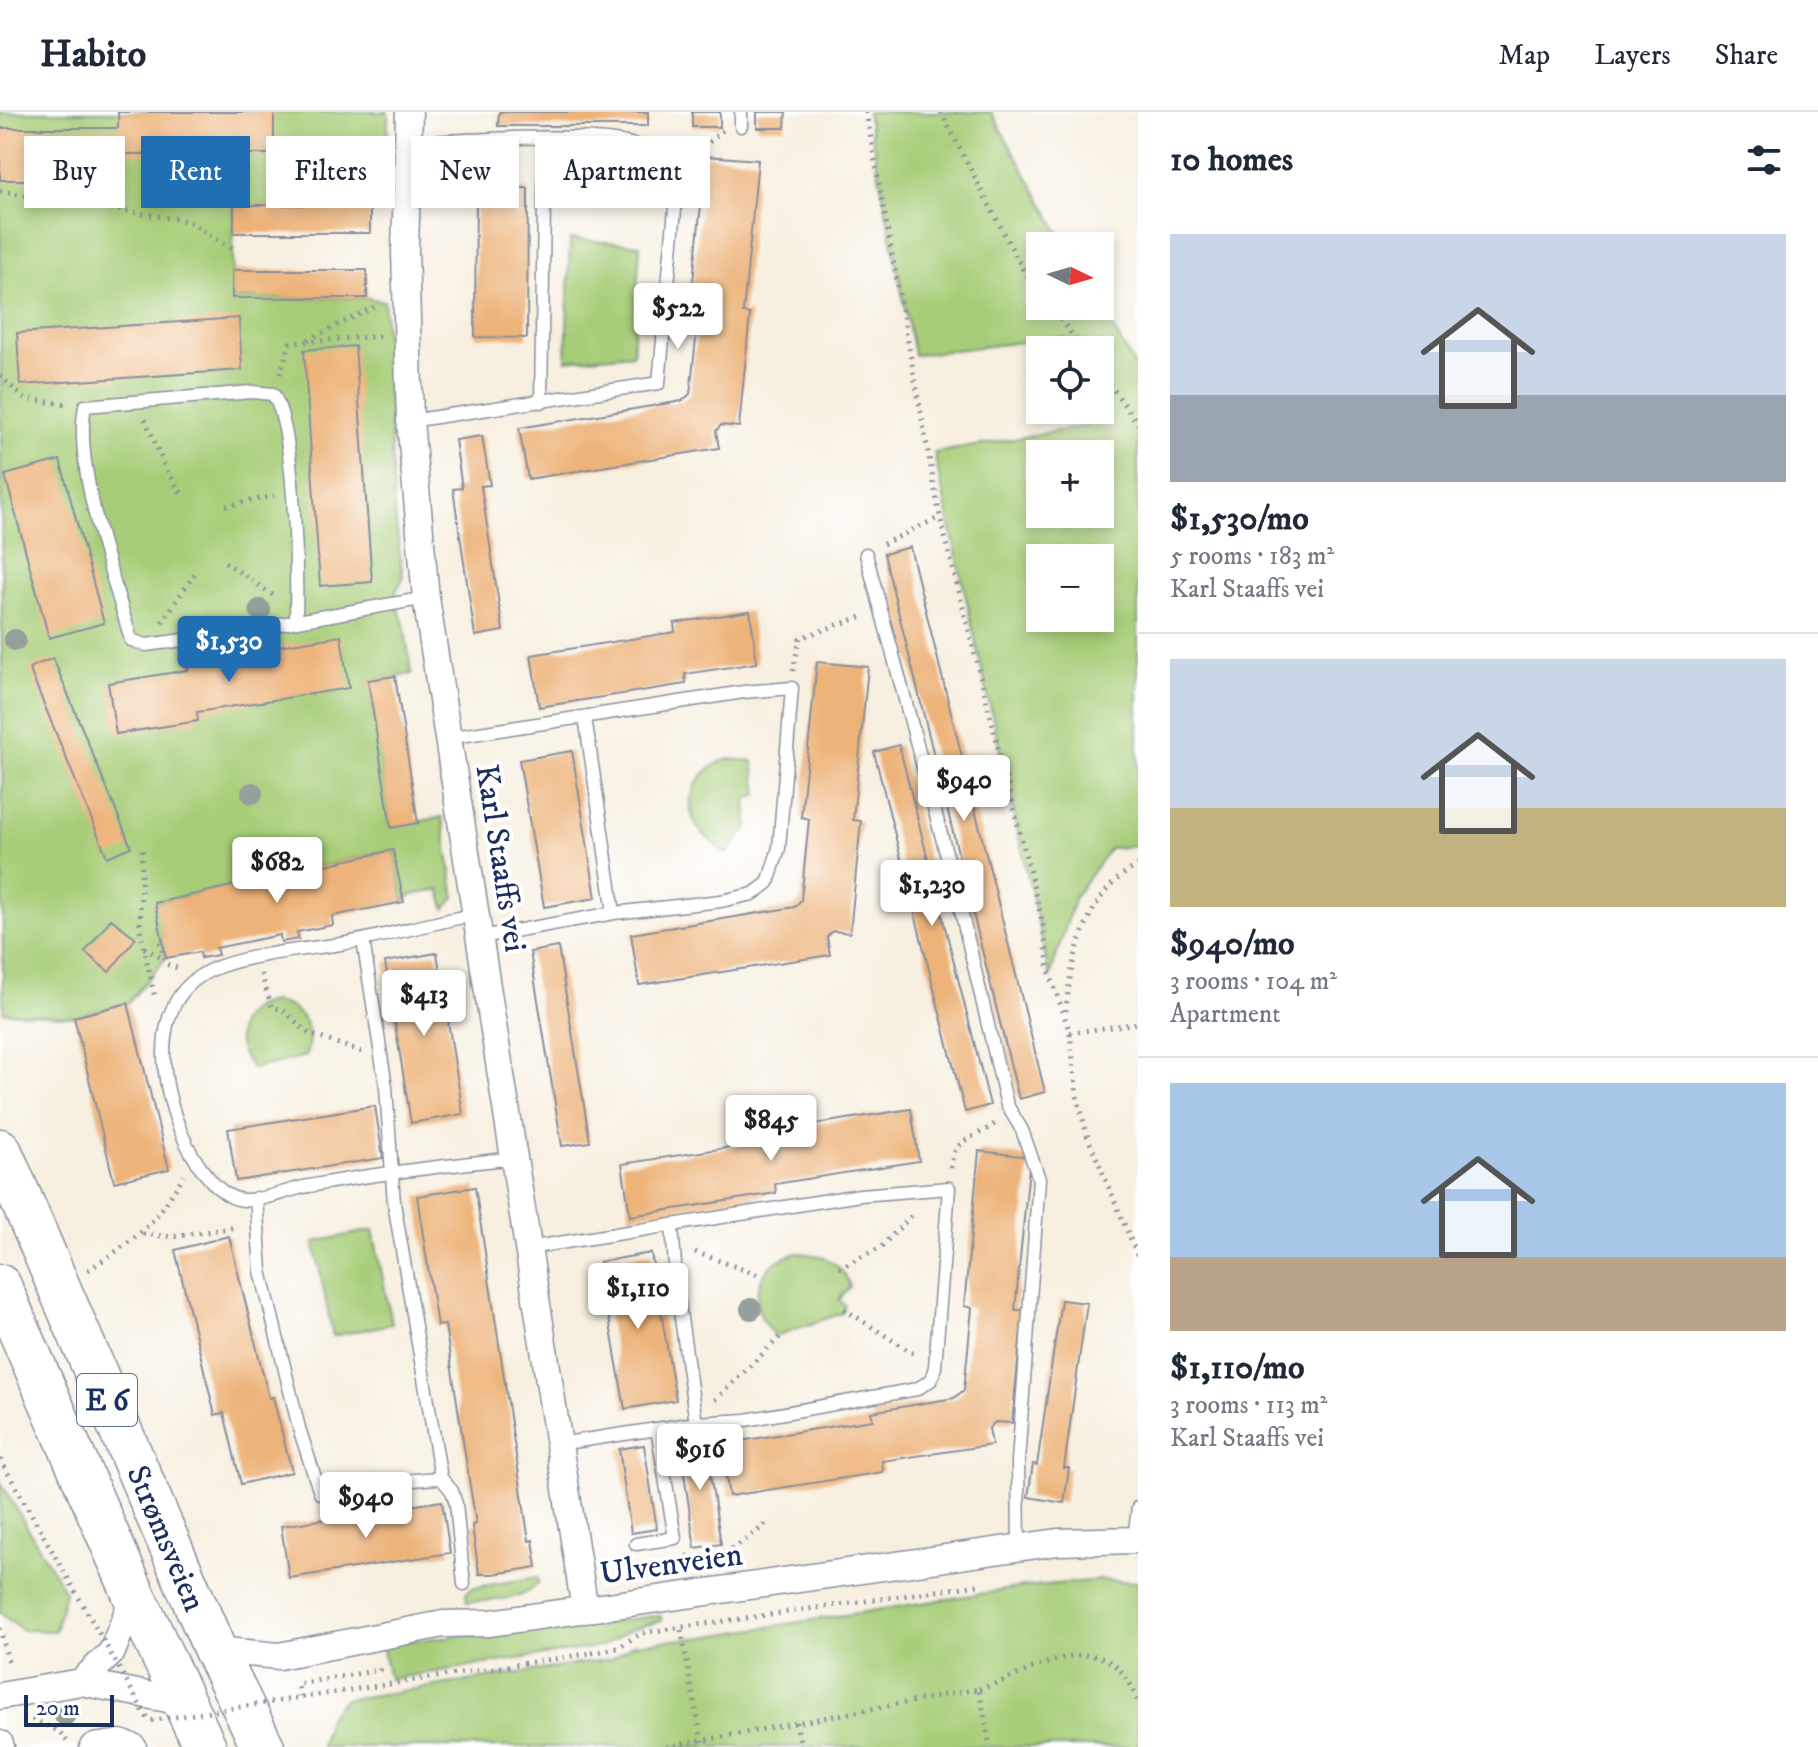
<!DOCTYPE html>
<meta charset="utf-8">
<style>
:root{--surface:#fff;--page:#f6f6f7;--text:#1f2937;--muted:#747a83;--line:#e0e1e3;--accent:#1f6fb2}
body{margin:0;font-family:"IM FELL DW Pica",serif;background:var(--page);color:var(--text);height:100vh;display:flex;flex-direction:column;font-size:30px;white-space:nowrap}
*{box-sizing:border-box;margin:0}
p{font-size:26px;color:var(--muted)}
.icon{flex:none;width:44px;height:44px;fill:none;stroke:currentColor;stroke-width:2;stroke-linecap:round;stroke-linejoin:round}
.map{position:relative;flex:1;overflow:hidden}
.details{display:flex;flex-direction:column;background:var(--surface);width:680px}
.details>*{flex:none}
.hud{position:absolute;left:24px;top:24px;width:760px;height:72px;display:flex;gap:16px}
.needle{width:52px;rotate:95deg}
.tools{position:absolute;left:1026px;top:120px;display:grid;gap:16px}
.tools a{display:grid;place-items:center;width:88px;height:88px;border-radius:0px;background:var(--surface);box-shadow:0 4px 12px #0003;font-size:40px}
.scale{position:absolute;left:24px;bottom:20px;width:90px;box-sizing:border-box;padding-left:8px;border:4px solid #1b2f5e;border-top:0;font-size:22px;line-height:28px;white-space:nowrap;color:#1b2f5e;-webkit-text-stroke:6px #fff;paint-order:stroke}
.price{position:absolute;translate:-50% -68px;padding:0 18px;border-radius:8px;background:#fff;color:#222;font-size:26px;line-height:52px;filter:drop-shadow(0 2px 4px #0008)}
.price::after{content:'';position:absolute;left:50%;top:48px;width:24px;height:18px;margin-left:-12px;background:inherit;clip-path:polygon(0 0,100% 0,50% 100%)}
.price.selected{background:var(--accent);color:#fff}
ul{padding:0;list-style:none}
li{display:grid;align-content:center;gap:16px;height:424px;padding:0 32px}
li+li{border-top:2px solid var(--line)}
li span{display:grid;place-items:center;height:248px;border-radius:0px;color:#555}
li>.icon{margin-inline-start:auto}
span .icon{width:144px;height:144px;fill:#fffc;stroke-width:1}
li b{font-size:34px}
h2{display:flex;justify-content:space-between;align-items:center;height:96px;padding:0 32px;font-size:34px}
.chip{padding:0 28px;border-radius:0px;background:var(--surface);box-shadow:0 4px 12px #0003;font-size:28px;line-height:72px}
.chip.selected{background:var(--accent);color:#fff}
header{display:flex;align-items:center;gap:48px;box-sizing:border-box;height:112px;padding:0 40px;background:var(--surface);border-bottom:2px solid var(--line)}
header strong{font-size:38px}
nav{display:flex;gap:44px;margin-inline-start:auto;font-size:28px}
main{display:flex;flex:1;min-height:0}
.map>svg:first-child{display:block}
.green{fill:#a7cd78;stroke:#617e6b;stroke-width:2;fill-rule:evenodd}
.building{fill:#edb379}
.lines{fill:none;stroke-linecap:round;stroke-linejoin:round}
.service-casing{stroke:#898f9e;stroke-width:15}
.minor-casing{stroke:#898f9e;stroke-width:29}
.trunk-casing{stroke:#898f9e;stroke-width:45}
.path{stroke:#898f9e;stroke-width:5;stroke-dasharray:2 6;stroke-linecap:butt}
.service{stroke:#fff;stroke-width:12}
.minor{stroke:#fff;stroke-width:26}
.trunk{stroke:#fff;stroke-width:42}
.path-bridge{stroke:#898f9e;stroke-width:5;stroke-dasharray:2 6;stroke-linecap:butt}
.tree{fill:#959f9c}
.labels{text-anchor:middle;stroke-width:8;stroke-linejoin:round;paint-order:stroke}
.shield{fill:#fff;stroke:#5f6d8e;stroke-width:2}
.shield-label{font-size:30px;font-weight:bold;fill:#1b2f5e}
.street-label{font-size:32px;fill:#1b2f5e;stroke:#fff}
</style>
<header>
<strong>Habito</strong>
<nav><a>Map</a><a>Layers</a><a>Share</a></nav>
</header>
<main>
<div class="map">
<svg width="1138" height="1635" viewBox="0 0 1138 1635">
<rect width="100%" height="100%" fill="#fff"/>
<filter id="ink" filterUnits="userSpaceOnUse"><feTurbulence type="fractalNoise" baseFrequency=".0125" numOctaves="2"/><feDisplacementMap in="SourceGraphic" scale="16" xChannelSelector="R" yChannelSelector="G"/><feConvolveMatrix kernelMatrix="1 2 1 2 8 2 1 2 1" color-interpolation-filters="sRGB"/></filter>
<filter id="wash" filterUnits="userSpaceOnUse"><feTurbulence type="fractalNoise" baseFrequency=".006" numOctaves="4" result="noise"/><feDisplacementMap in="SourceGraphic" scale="32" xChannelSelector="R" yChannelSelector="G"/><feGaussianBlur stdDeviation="1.8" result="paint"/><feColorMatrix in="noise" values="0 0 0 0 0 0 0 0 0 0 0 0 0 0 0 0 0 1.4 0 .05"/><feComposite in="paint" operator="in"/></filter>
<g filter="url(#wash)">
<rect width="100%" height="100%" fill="#f7efdf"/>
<path class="green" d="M0 0H388V58L351 64 350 76H324L322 93 234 94 232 186H367L384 189 394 395 403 466 396 479V491L404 512 412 562 369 568 391 715 442 705 455 786 445 797 440 778 411 783 404 790 393 738 156 791 166 846 128 891 74 905 3 900Z
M867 0H991L1067 134H1040V194L1100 193 1138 260V734L1110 736 1075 784 1050 865 934 341 1086 314 1082 298H1100V238H1068L1064 225 914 243ZM1100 342V402H1040V342ZM1100 446V506H1040V446Z
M570 127 640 133 633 242 566 248Z
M729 647 753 649 758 682 746 688 748 716 726 742C717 734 705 726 698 716 680 687 699 656 729 647Z
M274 890C303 895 315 917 306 944L253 957C228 930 234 895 274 890Z
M373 1118 392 1212 333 1224 314 1130Z
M798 1141C821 1142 843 1150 850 1175L839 1188 845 1193 843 1201 775 1224C744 1195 755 1149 798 1141Z
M0 1369 65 1480 55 1519 22 1518 0 1501Z
M537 1465 539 1470C522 1490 491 1488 467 1490L466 1482 471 1476Z
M1100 1468 1138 1470V1635H321L328 1605 343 1588 612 1547 633 1532 704 1525 1024 1475Z
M654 1504H661V1509L632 1517 602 1534 389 1567 382 1532 498 1519 556 1518Z"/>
<g id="blocks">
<path class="building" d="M118 0H274V42H121V68H0V16H118Z
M499 0H648V14H498Z
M692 0H720V15H692Z
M757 0H786L785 16H757Z
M706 44 758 48 743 201 750 202 739 315 721 313 716 319 719 336 528 367 519 316 682 289 690 282 699 199 690 198Z
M476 76H528L527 226 475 225Z
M234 93H370V121H234Z
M232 158H367V186H232Z
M239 206 242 258 20 273 17 221Z
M355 234 372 470 320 474 304 238Z
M482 324 490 373 481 374 503 519 475 524 453 377 462 376 455 328Z
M60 348 104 511 49 526 5 363Z
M910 435 1045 980 1019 987 884 442Z
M750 499 757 551 685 562 686 572 539 595 531 543 675 520 674 511Z
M341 524 349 576 197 600 198 609 116 622 108 571 188 558 186 549Z
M53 546 131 735 107 745 29 556Z
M817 550 868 555 853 708 861 709 850 821 833 819 827 825 830 843 639 873 631 822 795 795 801 788 809 707 801 705Z
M395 564 418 711 391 716 368 568Z
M899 633 990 993 965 1000 874 640Z
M572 639 596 786 544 795 519 648Z
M393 738 404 790 332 804 333 813 297 820 299 827 281 830 280 823 216 836 218 843 201 846 200 840 166 846 155 791Z
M111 807 136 826 109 860 85 840Z
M558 835 590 1030 562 1034 530 840Z
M437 841 463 1002 411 1011 385 850Z
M128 891 169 1057 114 1070 74 905Z
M375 994 383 1046 236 1069 228 1017Z
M911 997 919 1049 775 1072 776 1081 630 1104 622 1052 765 1030 764 1020Z
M979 1039 1030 1045 1015 1198H1023L1012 1311 995 1310 989 1316 992 1333 882 1349 883 1360 729 1384 721 1332 873 1308 871 1300 954 1286 964 1278 972 1196 964 1194Z
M475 1075 529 1429 533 1428 537 1455 493 1462H479L472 1413 476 1412 445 1213 437 1214 417 1084Z
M229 1124 269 1286 273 1285 292 1360 241 1372 224 1301 215 1303 175 1138Z
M651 1141 676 1288 625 1297 599 1150Z
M1061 1188 1087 1191 1064 1356H1069L1064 1391 1028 1385 1033 1352 1037 1353Z
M704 1324 721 1432 695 1436 679 1328Z
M644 1333 657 1417 631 1421 619 1337Z
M442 1389 450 1441 289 1466 281 1414Z"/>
</g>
</g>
<g filter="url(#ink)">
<use href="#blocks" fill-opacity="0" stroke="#898f9e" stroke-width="2"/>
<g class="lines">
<g class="service-casing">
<path id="service" d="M741 0V14
M408 31C455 29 615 16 649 39 666 51 674 66 676 86L659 271 410 309
M541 290 545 27
M866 442 956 778 1007 993 1022 1018 1039 1067 1018 1349 1019 1435
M296 507C297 460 296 318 273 282L252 280 85 294C73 355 114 466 131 528L146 533 214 524 426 486
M585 605 614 801
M447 626 744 580 792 576 779 736 768 771 753 782 721 789 614 801 481 825
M477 802C431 811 386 824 341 832 301 838 259 841 221 854 148 879 158 963 181 1020 190 1042 216 1087 244 1088 265 1089 289 1077 309 1074 377 1061 446 1054 514 1046
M363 828 386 975 394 1091 441 1366
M256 1086 261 1159 299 1316 320 1381C361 1377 400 1367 441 1366L452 1379 456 1392 464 1472
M672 1114 677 1178 696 1311
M528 1136 860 1083 949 1076 935 1255 931 1268 917 1277 746 1308 696 1311 559 1332
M1134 1428 1138 1395
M636 1432 675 1426 657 1317"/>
</g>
<g class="minor-casing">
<path id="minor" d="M409 0 405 139 410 309 426 486 585 1498
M215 1538 279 1544 443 1512 490 1511 1058 1430 1138 1428
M81 1570 112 1540 134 1483
M0 1584 81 1570 183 1590
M0 1632 1 1635
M93 1635 120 1631 133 1635"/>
</g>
<g class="trunk-casing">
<path id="trunk" d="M0 1038 215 1538 263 1635
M0 1174 134 1483 205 1635"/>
</g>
<path class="path" d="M866 0 940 405 1043 812 1049 859 1070 921 1077 984 1087 1023 1138 1145
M941 0 1023 158 1040 180
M685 51 723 18
M0 79 188 109 235 139
M1051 194 1083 238
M308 228 378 193
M1100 259 1138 312
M280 262 290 231 383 224
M0 264 25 287 66 292
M145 307 164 353 183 384
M226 394 274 384
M883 432 940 405
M225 450 277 486
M162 510 195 461
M793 559 800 526 864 504
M142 738 140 817 155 886
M160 830 166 852 180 857
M144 836 163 847
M261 862 272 896 282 897 309 922 362 940
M1066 899C1070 849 1087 777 1138 754
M1070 921 1138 911
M951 1056C953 1023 976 1028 997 1010
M143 1122 171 1125 238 1115
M695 1140 761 1164
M839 1156 881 1135 915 1100
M88 1158C139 1125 152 1116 184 1063
M844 1197 917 1244
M715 1288 783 1222
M686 1443C710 1457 745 1428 764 1414L767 1408
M0 1516 9 1554
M681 1518 703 1635
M592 1541 618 1536 641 1521 978 1473
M979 1577C1035 1562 1107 1502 1138 1590
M300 1585 298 1572 380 1558 379 1551
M32 1607 60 1620 67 1629
M796 1610 801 1635
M667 1635 979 1577 990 1635"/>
<use href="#service" class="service"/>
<use href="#minor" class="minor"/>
<use href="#trunk" class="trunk"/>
<path class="path-bridge" d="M0 1347 149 1609 592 1541"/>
</g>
<g class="tree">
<circle cx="260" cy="498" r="11"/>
<circle cx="15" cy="528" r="11"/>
<circle cx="252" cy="681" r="11"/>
<circle cx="751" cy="1197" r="11"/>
<circle cx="65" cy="1603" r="11"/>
</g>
</g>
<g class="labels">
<rect class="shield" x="77" y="1262" width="60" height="52" rx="6"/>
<g class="shield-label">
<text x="107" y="1298">E 6</text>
</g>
<g class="street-label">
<text transform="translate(502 746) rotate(81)" y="11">Karl Staaffs vei</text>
<text transform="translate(167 1426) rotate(67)" y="11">Strømsveien</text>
<text transform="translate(671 1451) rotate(-8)" y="11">Ulvenveien</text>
</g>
</g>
</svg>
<div class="tools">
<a><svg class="needle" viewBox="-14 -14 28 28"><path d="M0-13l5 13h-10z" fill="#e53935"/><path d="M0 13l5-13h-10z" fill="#747a83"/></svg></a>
<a><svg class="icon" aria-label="locate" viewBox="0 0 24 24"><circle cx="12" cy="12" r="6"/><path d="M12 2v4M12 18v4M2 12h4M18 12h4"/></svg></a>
<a>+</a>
<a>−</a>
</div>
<div class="scale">20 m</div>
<b class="price" style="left:678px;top:239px">$522</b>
<b class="price selected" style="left:229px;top:572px">$1,530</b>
<b class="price" style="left:964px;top:711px">$940</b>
<b class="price" style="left:277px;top:793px">$682</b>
<b class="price" style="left:932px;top:816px">$1,230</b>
<b class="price" style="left:424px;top:926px">$413</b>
<b class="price" style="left:771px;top:1051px">$845</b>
<b class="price" style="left:638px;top:1219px">$1,110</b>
<b class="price" style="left:700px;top:1380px">$916</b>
<b class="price" style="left:366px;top:1428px">$940</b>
<div class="hud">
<a class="chip">Buy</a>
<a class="chip selected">Rent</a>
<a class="chip">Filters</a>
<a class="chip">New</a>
<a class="chip">Apartment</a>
</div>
</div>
<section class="details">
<h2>10 homes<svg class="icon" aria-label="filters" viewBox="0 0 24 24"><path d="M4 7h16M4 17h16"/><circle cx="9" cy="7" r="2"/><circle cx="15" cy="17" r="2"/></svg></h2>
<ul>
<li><span style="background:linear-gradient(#c9d6e8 65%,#9aa5b1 0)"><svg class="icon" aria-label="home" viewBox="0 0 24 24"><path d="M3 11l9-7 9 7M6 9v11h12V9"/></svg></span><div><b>$1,530/mo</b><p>5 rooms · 183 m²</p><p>Karl Staaffs vei</p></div></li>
<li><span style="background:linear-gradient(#c9d6e8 60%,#c2b280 0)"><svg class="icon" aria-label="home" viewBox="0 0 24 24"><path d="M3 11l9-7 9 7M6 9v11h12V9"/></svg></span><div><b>$940/mo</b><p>3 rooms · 104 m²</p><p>Apartment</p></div></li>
<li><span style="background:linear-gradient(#a9c7e8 70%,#b9a48a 0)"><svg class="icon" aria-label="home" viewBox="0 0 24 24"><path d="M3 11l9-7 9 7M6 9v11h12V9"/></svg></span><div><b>$1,110/mo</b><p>3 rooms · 113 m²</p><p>Karl Staaffs vei</p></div></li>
</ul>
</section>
</main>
